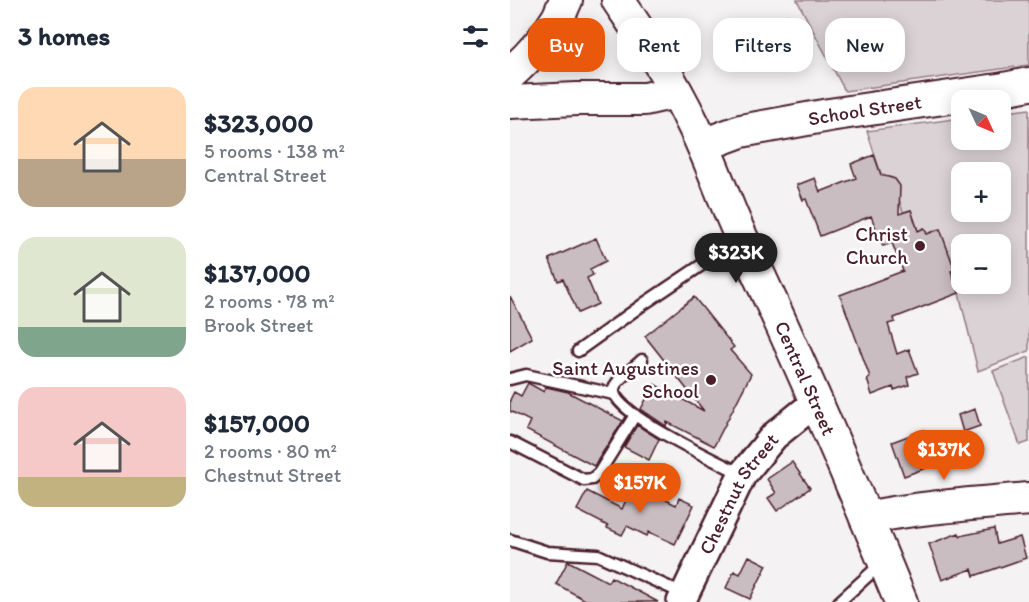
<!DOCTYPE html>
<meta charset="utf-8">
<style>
:root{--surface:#fff;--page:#f6f6f7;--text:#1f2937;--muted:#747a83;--accent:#ea580c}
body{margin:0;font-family:Itim,sans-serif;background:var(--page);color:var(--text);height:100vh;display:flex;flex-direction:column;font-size:22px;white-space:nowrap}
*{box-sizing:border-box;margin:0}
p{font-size:20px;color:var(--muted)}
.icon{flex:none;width:33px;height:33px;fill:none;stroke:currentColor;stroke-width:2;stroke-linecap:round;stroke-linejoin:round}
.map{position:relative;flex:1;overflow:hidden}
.sheet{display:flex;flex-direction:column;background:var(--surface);width:510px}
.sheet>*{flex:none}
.top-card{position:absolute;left:18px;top:18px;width:411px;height:54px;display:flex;gap:12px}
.needle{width:39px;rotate:134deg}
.controls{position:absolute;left:441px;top:90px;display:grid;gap:12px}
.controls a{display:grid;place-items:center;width:60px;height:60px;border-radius:12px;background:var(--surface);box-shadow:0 3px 15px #0003;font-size:30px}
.price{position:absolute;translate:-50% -51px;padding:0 14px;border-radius:21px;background:var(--accent);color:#fff;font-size:20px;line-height:39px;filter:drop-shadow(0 2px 3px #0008)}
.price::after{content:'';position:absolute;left:50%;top:36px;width:18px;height:14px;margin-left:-9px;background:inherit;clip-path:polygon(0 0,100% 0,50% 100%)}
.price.on{background:#222;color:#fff}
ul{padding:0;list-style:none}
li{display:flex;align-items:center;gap:18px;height:150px;padding:0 18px}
li span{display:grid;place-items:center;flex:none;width:168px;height:120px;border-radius:18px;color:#555}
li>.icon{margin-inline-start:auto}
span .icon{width:72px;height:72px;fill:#fffc;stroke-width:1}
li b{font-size:26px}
h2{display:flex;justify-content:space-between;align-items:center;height:72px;padding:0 18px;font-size:26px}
.chip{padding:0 21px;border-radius:18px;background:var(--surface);box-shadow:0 3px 15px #0003;font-size:21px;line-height:54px}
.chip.on{background:var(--accent);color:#fff}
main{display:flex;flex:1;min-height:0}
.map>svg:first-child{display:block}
.green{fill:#dbd2d5;stroke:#927880;stroke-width:1.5;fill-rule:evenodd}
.building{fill:#cabdc1;stroke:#4a1f2b;stroke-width:1.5}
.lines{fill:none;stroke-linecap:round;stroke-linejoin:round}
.service-casing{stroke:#4a1f2b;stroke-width:15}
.tertiary-casing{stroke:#4a1f2b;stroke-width:32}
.secondary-casing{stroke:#4a1f2b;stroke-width:36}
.service{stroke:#fff;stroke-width:10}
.tertiary{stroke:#fff;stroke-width:27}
.secondary{stroke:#fff;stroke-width:32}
.poi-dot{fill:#4a1f2b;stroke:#fff;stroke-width:2}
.labels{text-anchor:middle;stroke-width:5;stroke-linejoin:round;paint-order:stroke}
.street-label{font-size:20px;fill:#4a1f2b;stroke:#fff}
.poi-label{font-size:20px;fill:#4a1f2b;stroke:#fff;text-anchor:end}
</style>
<main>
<section class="sheet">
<h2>3 homes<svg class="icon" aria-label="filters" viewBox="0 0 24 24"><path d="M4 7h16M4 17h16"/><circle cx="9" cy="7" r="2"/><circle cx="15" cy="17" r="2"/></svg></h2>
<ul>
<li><span style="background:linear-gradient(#ffd9b3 60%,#b9a48a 0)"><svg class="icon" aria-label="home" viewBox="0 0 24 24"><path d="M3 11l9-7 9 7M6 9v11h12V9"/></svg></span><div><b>$323,000</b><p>5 rooms · 138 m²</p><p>Central Street</p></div></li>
<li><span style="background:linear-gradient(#dfe7d0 75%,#7fa58c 0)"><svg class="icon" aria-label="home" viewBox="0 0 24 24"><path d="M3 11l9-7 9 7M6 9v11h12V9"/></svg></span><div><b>$137,000</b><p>2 rooms · 78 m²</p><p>Brook Street</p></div></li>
<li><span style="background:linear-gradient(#f6c9c9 75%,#c2b280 0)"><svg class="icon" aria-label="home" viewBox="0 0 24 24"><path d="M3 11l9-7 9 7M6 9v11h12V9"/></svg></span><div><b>$157,000</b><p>2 rooms · 80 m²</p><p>Chestnut Street</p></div></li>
</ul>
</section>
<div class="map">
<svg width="519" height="602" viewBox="0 0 519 602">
<rect width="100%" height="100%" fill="#f4f2f2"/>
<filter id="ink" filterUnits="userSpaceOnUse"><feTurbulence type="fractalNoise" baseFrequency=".0167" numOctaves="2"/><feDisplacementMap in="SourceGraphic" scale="12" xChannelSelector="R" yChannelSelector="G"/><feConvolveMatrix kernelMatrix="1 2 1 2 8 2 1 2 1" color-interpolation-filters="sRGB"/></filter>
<g filter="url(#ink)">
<path class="green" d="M287 0H519V65L335 91Z
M278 15 291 52 269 60 255 23Z
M519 109V351L468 371 449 293 441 271 417 234 414 228 408 231 401 210 393 212 388 197C393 185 385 175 372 177L357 131 451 118 452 140H490L491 113ZM452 172H490V212H452ZM452 244H490V284H452Z
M519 357V442L510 445 483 371Z"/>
<path class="building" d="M364 155 371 175 385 179 390 186 389 214 401 210 408 231 414 228 417 234 430 229 445 270 441 271 449 293 384 318 385 322 378 324 387 354 399 349 408 373 397 377 399 385 384 390 383 387 362 395 357 379 360 377 330 295 393 271 382 243 373 246 361 216 310 236 296 199 293 200 287 185 305 178 310 192 346 178 341 164Z
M86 238 96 261 80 269 83 275 77 278 88 304 68 313 53 279 48 281 39 259Z
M0 296 22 338 0 351Z
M184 297 224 347 220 350 241 374 204 446 157 422 156 426 131 409 144 384 194 411 135 336Z
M18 383 34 392 36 387 58 392 113 421 84 466 16 430 20 421 0 411V400L4 392 11 396Z
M465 409 470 426 453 432 448 415Z
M127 425 149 439 139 460 114 447Z
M414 430 427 464 394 476 382 442Z
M282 462 300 488 267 511 258 498 266 493 257 479Z
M123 484 166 505 169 498 184 505 165 544 139 532 137 536 117 526 112 535 97 528 98 526 67 510 77 491 112 509Z
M484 529 487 544 510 537 516 558 464 576 462 569 432 580 419 544 449 533 450 536Z
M239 556 257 565 240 599 216 588 224 571 230 574Z
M58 561 98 582 101 577 148 602H79L46 584Z"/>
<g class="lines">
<g class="service-casing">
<path id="service" d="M68 351 135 303 229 240
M132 360C125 367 105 380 104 389 100 412 212 464 232 474
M0 379 16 375 104 394
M0 442 74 480 82 479 89 473 125 415
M0 540 37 552 88 555 174 594
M329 602 372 563"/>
</g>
<g class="tertiary-casing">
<g id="tertiary">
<path id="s1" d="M171 602 232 475 264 436 306 402"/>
</g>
</g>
<g class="secondary-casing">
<g id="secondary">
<path id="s2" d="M108 0C134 39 161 78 181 120 201 159 214 201 233 241 289 360 341 480 391 602"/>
<path d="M0 74C19 57 35 40 48 18 51 12 53 6 56 0"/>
<path d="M0 102 67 99H135L166 92"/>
<path id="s3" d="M193 145 231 131 319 115 494 89 519 84"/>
<path d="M356 518C410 507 464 504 519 499"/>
</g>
</g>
<use href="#service" class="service"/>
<use href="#tertiary" class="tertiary"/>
<use href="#secondary" class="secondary"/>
</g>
</g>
<g class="poi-dot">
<circle cx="410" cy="246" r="6"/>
<circle cx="201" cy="380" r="6"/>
</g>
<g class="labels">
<g class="street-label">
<text dy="7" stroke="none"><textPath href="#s3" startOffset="166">School Street</textPath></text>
<text dy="7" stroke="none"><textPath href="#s2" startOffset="423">Central Street</textPath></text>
<text dy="7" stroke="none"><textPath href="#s1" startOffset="123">Chestnut Street</textPath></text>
</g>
<g class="poi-label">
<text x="398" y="241">Christ<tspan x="398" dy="23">Church</tspan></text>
<text x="189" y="375">Saint Augustines<tspan x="189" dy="23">School</tspan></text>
</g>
</g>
</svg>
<div class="controls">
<a><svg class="needle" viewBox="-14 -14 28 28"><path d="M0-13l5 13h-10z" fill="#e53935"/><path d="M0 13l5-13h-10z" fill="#747a83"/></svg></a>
<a>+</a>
<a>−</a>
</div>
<b class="price on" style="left:226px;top:284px">$323K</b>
<b class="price" style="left:434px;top:481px">$137K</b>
<b class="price" style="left:130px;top:514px">$157K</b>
<div class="top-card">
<a class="chip on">Buy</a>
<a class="chip">Rent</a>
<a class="chip">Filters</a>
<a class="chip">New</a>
</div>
</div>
</main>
